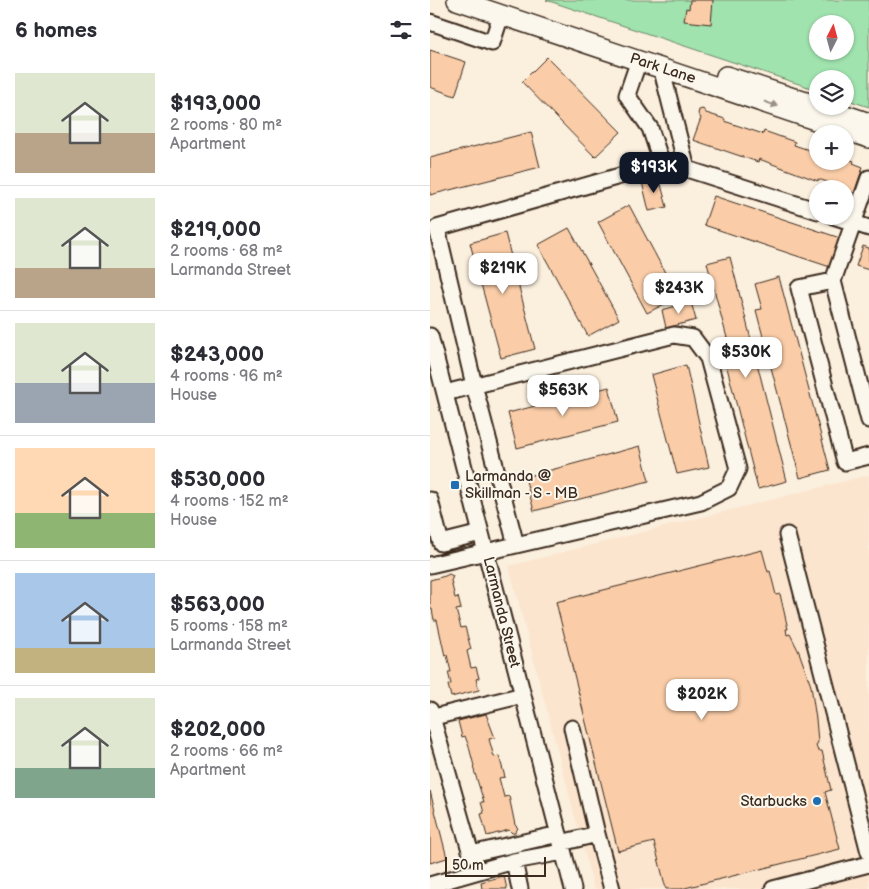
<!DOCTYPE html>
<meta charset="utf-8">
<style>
:root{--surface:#fff;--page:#f2f2f3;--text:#2b2b33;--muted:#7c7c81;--line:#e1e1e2;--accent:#111827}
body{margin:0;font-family:"Balsamiq Sans",sans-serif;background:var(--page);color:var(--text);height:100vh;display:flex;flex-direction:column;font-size:19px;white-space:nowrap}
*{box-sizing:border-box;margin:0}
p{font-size:16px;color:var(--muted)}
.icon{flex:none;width:28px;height:28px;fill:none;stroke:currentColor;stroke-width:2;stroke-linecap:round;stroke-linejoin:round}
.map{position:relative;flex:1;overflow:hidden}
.sheet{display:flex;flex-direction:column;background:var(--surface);width:430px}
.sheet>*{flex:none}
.needle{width:32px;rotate:6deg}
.buttons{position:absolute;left:379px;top:15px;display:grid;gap:10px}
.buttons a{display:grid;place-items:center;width:45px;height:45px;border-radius:50%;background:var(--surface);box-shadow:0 1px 4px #0004;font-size:25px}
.scale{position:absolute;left:15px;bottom:12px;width:101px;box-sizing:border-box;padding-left:5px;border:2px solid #3b2a1e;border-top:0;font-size:14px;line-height:18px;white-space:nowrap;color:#3b2a1e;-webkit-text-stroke:4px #fbf7ec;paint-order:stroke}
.price{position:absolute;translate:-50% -42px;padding:0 11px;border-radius:10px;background:#fff;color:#222;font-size:16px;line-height:32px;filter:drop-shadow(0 1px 2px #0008)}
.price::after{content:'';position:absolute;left:50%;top:30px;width:15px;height:11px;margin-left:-8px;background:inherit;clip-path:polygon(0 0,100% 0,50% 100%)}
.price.on{background:var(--accent);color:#fff}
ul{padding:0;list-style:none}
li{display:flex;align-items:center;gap:15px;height:125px;padding:0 15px}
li+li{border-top:1px solid var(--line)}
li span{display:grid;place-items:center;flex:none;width:140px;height:100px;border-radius:0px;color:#555}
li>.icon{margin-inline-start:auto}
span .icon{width:60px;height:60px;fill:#fffc;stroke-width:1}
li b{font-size:21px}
h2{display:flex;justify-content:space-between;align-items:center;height:60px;padding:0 15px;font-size:21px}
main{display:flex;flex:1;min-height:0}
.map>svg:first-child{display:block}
.built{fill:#fbe5ce}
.garden{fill:#a0e3ae;stroke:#6e8666;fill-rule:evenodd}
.building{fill:#facda8;stroke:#3b2a1e}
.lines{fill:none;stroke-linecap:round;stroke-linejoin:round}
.minor-casing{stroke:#3b2a1e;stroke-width:19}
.major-casing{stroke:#3b2a1e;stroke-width:22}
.minor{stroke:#fbf7ec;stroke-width:15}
.major{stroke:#fbf7ec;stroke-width:19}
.oneway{fill:#9b9085}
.poi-dot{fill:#1f6fb2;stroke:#fbf7ec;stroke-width:2}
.labels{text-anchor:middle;stroke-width:4;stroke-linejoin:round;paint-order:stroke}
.street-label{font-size:15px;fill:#3b2a1e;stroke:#fbf7ec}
.poi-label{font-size:15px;fill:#3b2a1e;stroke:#fbf7ec;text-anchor:start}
</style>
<main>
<section class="sheet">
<h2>6 homes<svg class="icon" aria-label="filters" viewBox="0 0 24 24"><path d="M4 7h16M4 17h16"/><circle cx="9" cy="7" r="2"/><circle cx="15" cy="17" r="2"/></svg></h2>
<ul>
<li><span style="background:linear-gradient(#dfe7d0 60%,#b9a48a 0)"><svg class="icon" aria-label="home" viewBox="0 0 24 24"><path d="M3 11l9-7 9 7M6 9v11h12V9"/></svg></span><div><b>$193,000</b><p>2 rooms · 80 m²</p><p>Apartment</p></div></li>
<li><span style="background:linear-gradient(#dfe7d0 70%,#b9a48a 0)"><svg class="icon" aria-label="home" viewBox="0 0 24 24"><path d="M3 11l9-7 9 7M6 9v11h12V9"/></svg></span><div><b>$219,000</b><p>2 rooms · 68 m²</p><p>Larmanda Street</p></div></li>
<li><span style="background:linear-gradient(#dfe7d0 60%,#9aa5b1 0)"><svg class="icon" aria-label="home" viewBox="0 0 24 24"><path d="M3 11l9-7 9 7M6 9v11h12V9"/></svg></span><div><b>$243,000</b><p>4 rooms · 96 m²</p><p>House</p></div></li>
<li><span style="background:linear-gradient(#ffd9b3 65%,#8fb573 0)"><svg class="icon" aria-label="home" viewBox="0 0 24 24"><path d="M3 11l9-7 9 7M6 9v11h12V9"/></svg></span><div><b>$530,000</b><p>4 rooms · 152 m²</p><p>House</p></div></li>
<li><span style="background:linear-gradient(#a9c7e8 75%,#c2b280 0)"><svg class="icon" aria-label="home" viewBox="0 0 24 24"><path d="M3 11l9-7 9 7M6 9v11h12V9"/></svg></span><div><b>$563,000</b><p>5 rooms · 158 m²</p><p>Larmanda Street</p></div></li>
<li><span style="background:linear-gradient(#dfe7d0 70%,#7fa58c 0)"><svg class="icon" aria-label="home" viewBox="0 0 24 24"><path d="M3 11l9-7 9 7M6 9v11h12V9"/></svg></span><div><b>$202,000</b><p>2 rooms · 66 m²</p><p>Apartment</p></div></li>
</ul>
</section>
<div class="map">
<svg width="439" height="889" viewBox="0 0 439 889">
<rect width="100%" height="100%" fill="#fbefde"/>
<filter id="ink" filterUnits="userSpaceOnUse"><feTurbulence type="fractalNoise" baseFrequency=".02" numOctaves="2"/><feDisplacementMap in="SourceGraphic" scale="10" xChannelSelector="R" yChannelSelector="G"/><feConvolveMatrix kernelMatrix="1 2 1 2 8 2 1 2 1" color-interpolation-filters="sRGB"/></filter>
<g filter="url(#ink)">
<path class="built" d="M439 475V889H164L79 566Z"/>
<path class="garden" d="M116 0H439V107L415 99V79H388L387 90ZM388 24H415V51H388Z"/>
<path class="building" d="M260 0H283L281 24 254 21 256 8 259 9Z
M0 50 36 62 25 96 0 87Z
M117 57 191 132 165 157 92 82Z
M273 109 276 113 295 119 294 121 333 134 334 131 365 142 364 145 388 153V161H415V158L424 161 423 163 433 167 424 193 410 188V186L388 179V181L329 159 328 162 263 140 271 118 268 114 269 110Z
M101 132 110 167 0 195V158Z
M229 177 237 207 219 211 212 182Z
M284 196 410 238 400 267 274 225Z
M199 205 248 297 217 313 168 222Z
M139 228 189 319 158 336 108 245Z
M75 233 105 349 71 358 40 243Z
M433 246 439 248V270L426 266Z
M300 257 357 481 328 489 290 340 297 338 277 263Z
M349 277 400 470 370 478 326 310 332 309 325 284Z
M261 302 266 320 236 328 232 310Z
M256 365 279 467 247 474 221 375Z
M179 387 188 422 87 448 78 413Z
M210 446 219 481 104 511 95 477Z
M332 550 338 572 340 571 346 595 350 594 358 629H356L357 635 360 634 369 652 381 686 386 719 388 742 386 746 388 751H392L401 790 395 792 410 849 251 889H236L224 842 188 851 126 602Z
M19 574 23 576 21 581 25 598 28 597 31 609 26 610 31 628 35 627 41 649 37 651 41 668 46 667 49 678 46 679 49 690 21 697 18 685 21 684 18 672H21L17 655 15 656 7 620H4L2 609H0V580L15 576Z
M56 714 65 738 59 739 64 757 69 756 75 777 69 778 74 797 79 796 85 825 88 828 85 833H82L79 830 57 836 51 814 54 813 51 802H54L43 767 44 766 39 747 35 736 32 737 28 721Z
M0 791 17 858 0 863Z
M74 876 77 889H52L51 882Z"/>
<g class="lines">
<g class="minor-casing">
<path id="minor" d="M0 22 62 43 71 15
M231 67 257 169 388 211
M439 178 403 281 439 420
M403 216 439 228
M403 281 369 288 415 462 439 456
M0 336 143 889
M0 500 11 543 51 533
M357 535 439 852
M86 545 44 385 7 228 232 164 220 128 197 95 209 60
M0 565 271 502 299 488 308 469 278 358 263 338 244 335 15 393
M0 710 41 854 129 834
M0 718 93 695
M142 728 167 834
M131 843 167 834 182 889
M84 861 90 889
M0 885 84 861 133 852
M343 889 439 864"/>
</g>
<g class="major-casing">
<path id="major" d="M27 0 439 138
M296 76 388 106
M389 106 439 123"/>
</g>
<use href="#minor" class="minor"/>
<use href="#major" class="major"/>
</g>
<defs><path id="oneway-solid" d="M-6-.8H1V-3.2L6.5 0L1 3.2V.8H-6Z" transform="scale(1.25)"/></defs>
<use class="oneway" href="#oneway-solid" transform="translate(341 104) rotate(19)"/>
</g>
<g class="poi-dot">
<rect x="20" y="480" width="10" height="10" rx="2.5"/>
<circle cx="387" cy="801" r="5"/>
</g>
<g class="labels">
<g class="street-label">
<text transform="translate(233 68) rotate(18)" y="5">Park Lane</text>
<text transform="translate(72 612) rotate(76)" y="5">Larmanda Street</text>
</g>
<g class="poi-label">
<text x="35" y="481">Larmanda @<tspan x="35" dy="17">Skillman - S - MB</tspan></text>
<text x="377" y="806" text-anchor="end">Starbucks</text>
</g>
</g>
</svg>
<div class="buttons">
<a><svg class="needle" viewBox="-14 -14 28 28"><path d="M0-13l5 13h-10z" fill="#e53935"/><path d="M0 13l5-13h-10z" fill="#7c7c81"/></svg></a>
<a><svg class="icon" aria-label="layers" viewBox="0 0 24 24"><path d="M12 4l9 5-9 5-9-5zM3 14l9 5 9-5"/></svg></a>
<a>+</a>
<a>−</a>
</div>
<div class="scale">50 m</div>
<b class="price on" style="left:224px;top:194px">$193K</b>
<b class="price" style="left:73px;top:295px">$219K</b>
<b class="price" style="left:249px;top:315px">$243K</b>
<b class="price" style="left:316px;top:379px">$530K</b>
<b class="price" style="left:133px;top:417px">$563K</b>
<b class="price" style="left:272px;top:721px">$202K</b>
</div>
</main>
